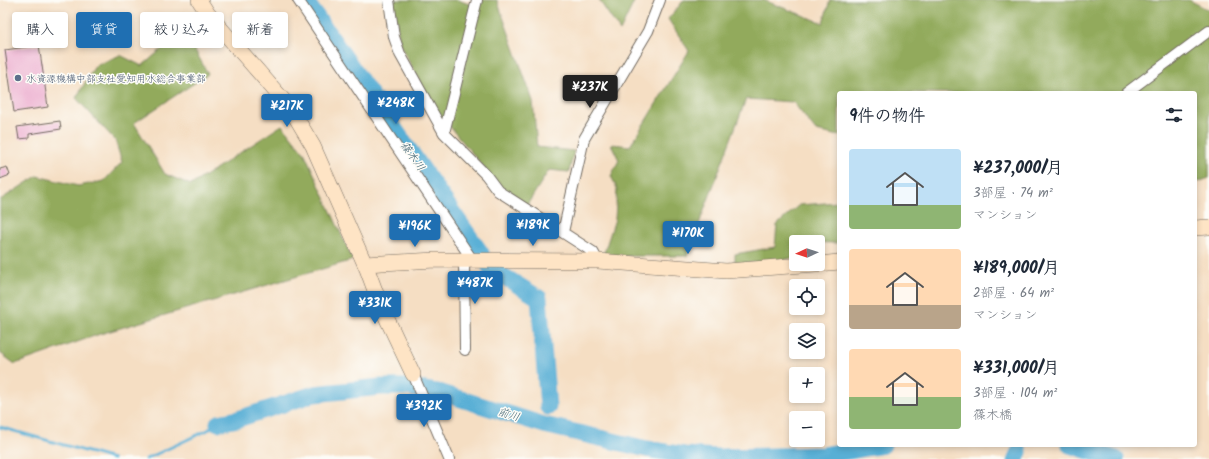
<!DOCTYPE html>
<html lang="ja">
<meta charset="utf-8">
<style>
:root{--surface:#fff;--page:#f6f6f7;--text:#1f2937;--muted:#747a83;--accent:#1f6fb2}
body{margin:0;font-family:Kalam,"Klee One",sans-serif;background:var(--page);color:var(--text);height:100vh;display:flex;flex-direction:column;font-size:15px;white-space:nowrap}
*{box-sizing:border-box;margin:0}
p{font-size:13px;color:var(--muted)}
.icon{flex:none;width:22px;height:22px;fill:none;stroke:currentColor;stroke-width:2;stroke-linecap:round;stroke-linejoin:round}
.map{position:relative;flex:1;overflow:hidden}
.side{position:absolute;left:837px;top:91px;width:360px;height:356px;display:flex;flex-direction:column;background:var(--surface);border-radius:4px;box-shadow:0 2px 6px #0003}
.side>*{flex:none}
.top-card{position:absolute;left:12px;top:12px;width:380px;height:36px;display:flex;gap:8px}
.needle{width:26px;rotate:267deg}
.buttons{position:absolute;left:789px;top:235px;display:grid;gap:8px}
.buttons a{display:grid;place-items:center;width:36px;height:36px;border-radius:4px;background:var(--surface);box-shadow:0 2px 6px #0003;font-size:20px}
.price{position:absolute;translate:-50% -34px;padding:0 9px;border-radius:4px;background:var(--accent);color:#fff;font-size:13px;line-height:26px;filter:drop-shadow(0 1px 2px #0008)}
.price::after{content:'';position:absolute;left:50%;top:24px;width:12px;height:9px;margin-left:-6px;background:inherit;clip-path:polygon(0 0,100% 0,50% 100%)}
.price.on{background:#222;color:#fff}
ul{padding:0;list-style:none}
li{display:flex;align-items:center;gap:12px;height:100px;padding:0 12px}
li span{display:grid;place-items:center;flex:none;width:112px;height:80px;border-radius:4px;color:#555}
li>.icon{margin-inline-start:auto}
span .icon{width:48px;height:48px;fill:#fffc;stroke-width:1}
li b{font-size:17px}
h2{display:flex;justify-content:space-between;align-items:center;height:48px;padding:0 12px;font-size:17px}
.tag{padding:0 14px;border-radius:4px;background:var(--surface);box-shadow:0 2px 6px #0003;font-size:14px;line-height:36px}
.tag.on{background:var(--accent);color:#fff}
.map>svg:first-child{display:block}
.forest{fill:#92aa5b;stroke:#5e6a43}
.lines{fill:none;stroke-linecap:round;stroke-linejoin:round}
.stream{stroke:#58afd5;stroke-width:3}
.river{stroke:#58afd5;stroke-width:17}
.building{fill:#ecadcf}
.street-casing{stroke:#726a60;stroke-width:12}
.secondary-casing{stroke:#726a60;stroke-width:16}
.street{stroke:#fff;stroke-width:10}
.secondary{stroke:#fee4c5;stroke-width:15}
.service-dot{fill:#5c6f8a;stroke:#fdfcf7;stroke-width:1.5}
.labels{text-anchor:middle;stroke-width:3;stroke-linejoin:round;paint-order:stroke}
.service-label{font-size:10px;fill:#4e5e75;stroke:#fdfcf7;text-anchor:start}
.water-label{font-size:11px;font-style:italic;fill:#3d606f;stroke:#fdfcf7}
</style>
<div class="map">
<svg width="1209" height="459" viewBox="0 0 1209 459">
<rect width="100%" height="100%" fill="#fdfcf7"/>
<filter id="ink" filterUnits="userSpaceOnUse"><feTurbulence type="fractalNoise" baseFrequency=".025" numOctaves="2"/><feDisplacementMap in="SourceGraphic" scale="8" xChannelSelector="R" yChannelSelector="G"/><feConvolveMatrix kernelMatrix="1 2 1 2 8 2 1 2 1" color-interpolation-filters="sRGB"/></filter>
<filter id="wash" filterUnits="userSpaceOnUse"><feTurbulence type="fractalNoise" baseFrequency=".012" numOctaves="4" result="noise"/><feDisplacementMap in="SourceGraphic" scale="16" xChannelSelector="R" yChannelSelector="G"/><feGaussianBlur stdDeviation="0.9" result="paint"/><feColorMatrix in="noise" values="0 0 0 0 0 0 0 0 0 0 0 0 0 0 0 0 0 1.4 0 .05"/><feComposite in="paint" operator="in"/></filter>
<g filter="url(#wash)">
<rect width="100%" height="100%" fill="#f5dec3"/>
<path class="forest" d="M393 0H458L477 7 479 0H497L533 101 537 147 574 151 569 172 549 170 527 205 501 188 432 105 400 45Z
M599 0H634V2L620 31Z
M684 0H763L823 23 830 0H1189L1209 10V178L1195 183V93H839V136L816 131 793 102 746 99 687 256H603L615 219 617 188 611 176 619 160 611 144 630 146 689 51 668 19Z
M184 30 208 74 134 123 165 174 191 185 282 125 305 154 353 260 100 334 15 364 0 353V200L37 176 78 186 104 181 122 162 115 140 76 98 95 66 120 55 142 66Z
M839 202V243L796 242V258L735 265V254L775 247 777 225 799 205Z"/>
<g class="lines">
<path class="stream" d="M0 427 113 459
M146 459 208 430 218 423"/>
<path class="river" d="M305 0 481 253
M490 268 539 298 548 407
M218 423 238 419 314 394 380 387H407L442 393 544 425 647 449 684 455 718 457 824 455 883 445
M1070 445 1116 459
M1016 459 1019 452"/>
</g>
<g id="blocks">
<path class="building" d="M39 45 48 107 14 112 5 50Z
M60 121 61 129 29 134V138L19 139 17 127Z
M7 167 10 175 0 179V169Z"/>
</g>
</g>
<g filter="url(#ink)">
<use href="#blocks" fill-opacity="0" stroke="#726a60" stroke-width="1"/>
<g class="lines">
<g class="street-casing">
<path id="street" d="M298 0 473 261
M389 0 394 37 400 54 444 133 486 175 498 191 593 252 598 261
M1126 93 1209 31
M444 133 477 0
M563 232 584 139 648 31 660 0
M464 260 465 350
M413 374 449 459"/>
</g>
<g class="secondary-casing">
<path id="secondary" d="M199 0 208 14 291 109 313 146 367 269 380 304 413 374
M1195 228 1209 227
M365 264 435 260 598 261 726 271 816 264
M818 264 839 262"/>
</g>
<use href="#street" class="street"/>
<use href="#secondary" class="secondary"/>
</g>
</g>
<circle class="service-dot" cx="18" cy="78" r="4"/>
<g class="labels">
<g class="service-label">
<text x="26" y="82">水資源機構中部支社愛知用水総合事業部</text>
</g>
<g class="water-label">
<text transform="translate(413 156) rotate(55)" y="4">篠木川</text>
<text transform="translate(509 414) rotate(17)" y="4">前川</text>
</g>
</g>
</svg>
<div class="buttons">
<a><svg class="needle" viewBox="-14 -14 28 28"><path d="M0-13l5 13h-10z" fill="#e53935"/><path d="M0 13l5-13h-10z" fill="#747a83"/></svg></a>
<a><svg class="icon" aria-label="locate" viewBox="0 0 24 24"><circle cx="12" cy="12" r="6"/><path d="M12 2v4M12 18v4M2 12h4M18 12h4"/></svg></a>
<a><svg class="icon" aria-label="layers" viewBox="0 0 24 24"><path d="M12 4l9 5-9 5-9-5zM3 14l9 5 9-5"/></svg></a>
<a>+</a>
<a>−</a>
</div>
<b class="price on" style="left:590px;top:109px">¥237K</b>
<b class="price" style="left:396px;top:125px">¥248K</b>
<b class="price" style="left:287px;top:128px">¥217K</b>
<b class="price" style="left:533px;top:247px">¥189K</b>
<b class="price" style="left:415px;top:248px">¥196K</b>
<b class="price" style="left:688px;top:255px">¥170K</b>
<b class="price" style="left:475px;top:305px">¥487K</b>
<b class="price" style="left:375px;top:325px">¥331K</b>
<b class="price" style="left:424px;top:428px">¥392K</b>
<div class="top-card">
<a class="tag">購入</a>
<a class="tag on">賃貸</a>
<a class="tag">絞り込み</a>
<a class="tag">新着</a>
</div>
<section class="side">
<h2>9件の物件<svg class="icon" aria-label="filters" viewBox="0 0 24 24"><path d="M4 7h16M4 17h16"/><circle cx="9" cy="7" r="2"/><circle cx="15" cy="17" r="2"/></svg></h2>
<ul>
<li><span style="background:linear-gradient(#bfe0f5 70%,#8fb573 0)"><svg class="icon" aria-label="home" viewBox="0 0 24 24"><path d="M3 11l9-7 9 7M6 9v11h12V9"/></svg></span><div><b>¥237,000/月</b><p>3部屋 · 74 m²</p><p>マンション</p></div></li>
<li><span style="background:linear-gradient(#ffd9b3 70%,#b9a48a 0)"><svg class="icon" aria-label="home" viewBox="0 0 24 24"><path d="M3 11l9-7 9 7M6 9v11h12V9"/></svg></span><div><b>¥189,000/月</b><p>2部屋 · 64 m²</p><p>マンション</p></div></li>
<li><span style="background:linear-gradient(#ffd9b3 60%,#8fb573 0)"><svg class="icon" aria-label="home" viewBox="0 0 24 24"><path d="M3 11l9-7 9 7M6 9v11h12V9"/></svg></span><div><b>¥331,000/月</b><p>3部屋 · 104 m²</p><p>篠木橋</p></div></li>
</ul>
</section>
</div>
